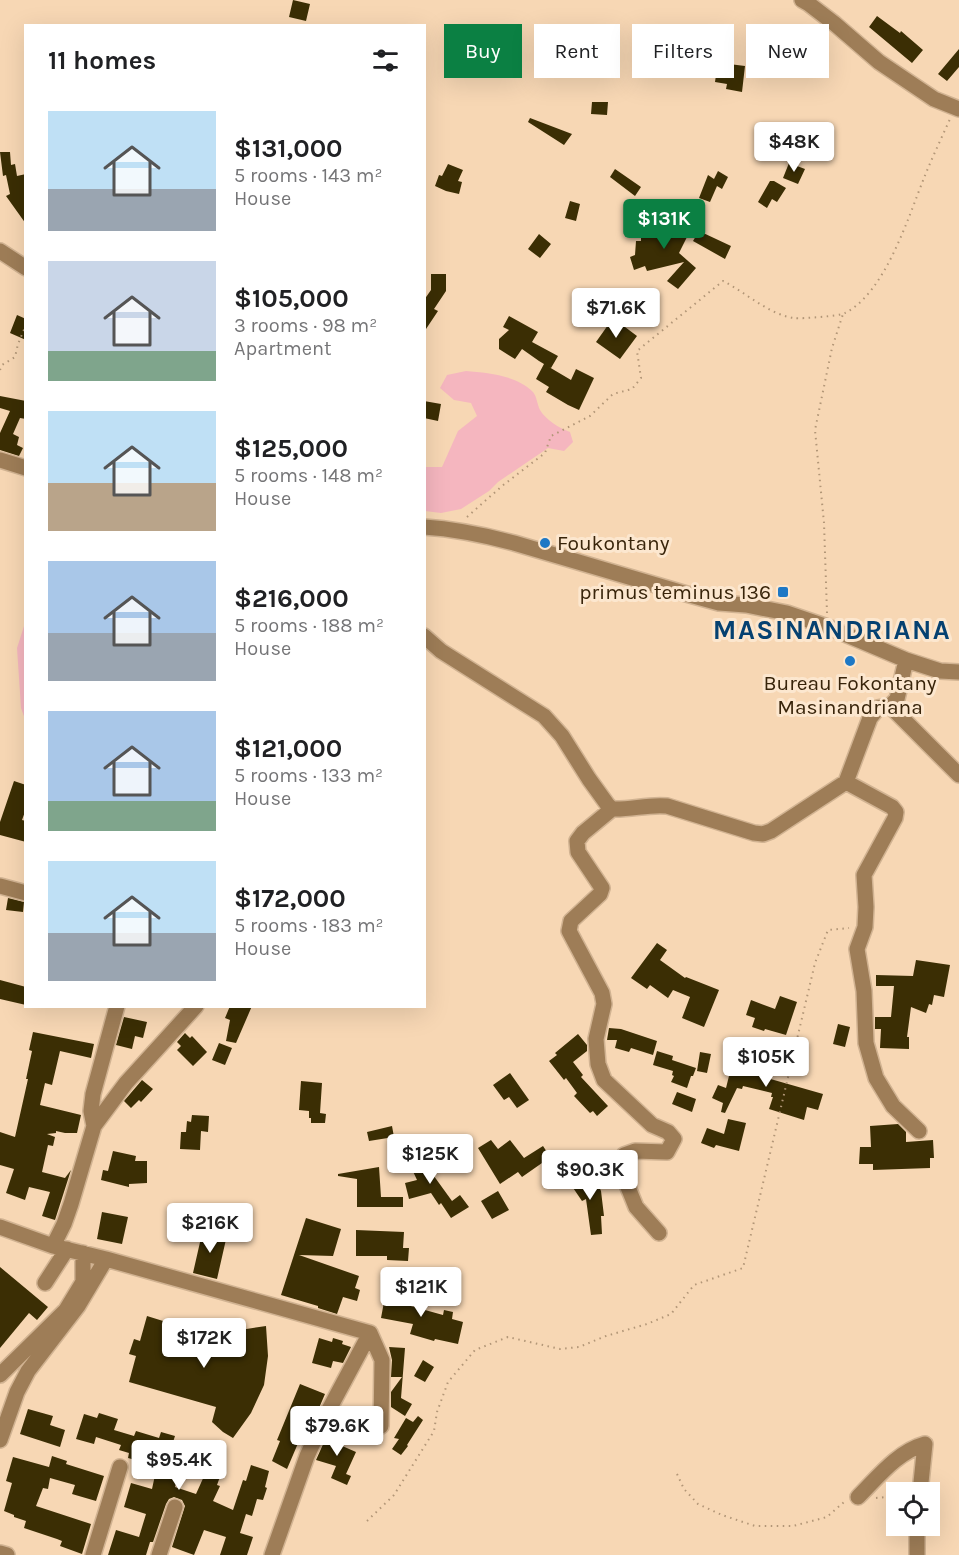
<!DOCTYPE html>
<meta charset="utf-8">
<style>
:root{--surface:#fff;--page:#f6f6f6;--text:#202124;--muted:#757577;--accent:#0b8043}
body{margin:0;font-family:Karla,sans-serif;background:var(--page);color:var(--text);height:100vh;display:flex;flex-direction:column;font-size:22px;white-space:nowrap}
*{box-sizing:border-box;margin:0}
p{font-size:20px;color:var(--muted)}
.icon{flex:none;width:33px;height:33px;fill:none;stroke:currentColor;stroke-width:2;stroke-linecap:round;stroke-linejoin:round}
.map{position:relative;flex:1;overflow:hidden}
.sheet{position:absolute;left:24px;top:24px;width:402px;height:984px;display:flex;flex-direction:column;background:var(--surface);border-radius:0px;box-shadow:0 6px 24px #0002}
.sheet>*{flex:none}
.top-card{position:absolute;left:444px;top:24px;width:424px;height:54px;display:flex;gap:12px}
.buttons{position:absolute;left:886px;top:1482px;display:grid;gap:12px}
.buttons a{display:grid;place-items:center;width:54px;height:54px;border-radius:0px;background:var(--surface);box-shadow:0 6px 24px #0002;font-size:30px}
.price{position:absolute;translate:-50% -51px;padding:0 14px;border-radius:6px;background:#fff;color:#222;font-size:20px;line-height:39px;filter:drop-shadow(0 2px 3px #0008)}
.price::after{content:'';position:absolute;left:50%;top:36px;width:18px;height:14px;margin-left:-9px;background:inherit;clip-path:polygon(0 0,100% 0,50% 100%)}
.price.selected{background:var(--accent);color:#fff}
ul{padding:0;list-style:none}
li{display:flex;align-items:center;gap:18px;height:150px;padding:0 24px}
li span{display:grid;place-items:center;flex:none;width:168px;height:120px;border-radius:0px;color:#555}
li>.icon{margin-inline-start:auto}
span .icon{width:72px;height:72px;fill:#fffc;stroke-width:1}
li b{font-size:26px}
h2{display:flex;justify-content:space-between;align-items:center;height:72px;padding:0 24px;font-size:26px}
.pill{padding:0 21px;border-radius:0px;background:var(--surface);box-shadow:0 6px 24px #0002;font-size:21px;line-height:54px}
.pill.selected{background:var(--accent);color:#fff}
.map>svg:first-child{display:block}
.green{fill:#f5b6bf}
.building{fill:#3b2e04;fill-rule:evenodd}
.lines{fill:none;stroke-linecap:round;stroke-linejoin:round}
.minor-casing{stroke:#d1b392;stroke-width:18}
.path{stroke:#b29677;stroke-width:2;stroke-dasharray:1.5 4.5;stroke-linecap:butt}
.minor{stroke:#9e7d57;stroke-width:15}
.poi-dot{fill:#1e78c5;stroke:#fce7cf;stroke-width:2}
.labels{text-anchor:middle;stroke-width:6;stroke-linejoin:round;paint-order:stroke}
.poi-label{font-size:21px;fill:#38240a;stroke:#fce7cf;text-anchor:start}
.district-label{font-size:27px;font-weight:bold;letter-spacing:1.5px;fill:#054171;stroke:#fce7cf}
</style>
<div class="map">
<svg width="959" height="1555" viewBox="0 0 959 1555">
<rect width="100%" height="100%" fill="#f7d7b4"/>
<path class="green" d="M466 371C488 373 516 375 533 392 537 397 537 404 540 410 546 420 559 428 570 432L573 442 564 451 548 448 498 482 489 491 461 509 441 513 425 511V467H442L458 431 477 416 471 403 454 400 440 388 447 375Z
M25 623V719L21 708 17 648Z"/>
<path class="building" d="M293 0 310 4 306 21 289 17Z
M877 16 900 33 901 31 923 50 912 63 869 27Z
M959 49V67L947 81 938 74Z
M729 64 745 66 742 92 726 89 727 84 715 82 717 68 729 70Z
M592 102H608L607 115 591 114Z
M530 118 572 134 564 145 528 122Z
M0 152H10L11 165 15 164 17 176 26 174V224L6 196 10 194 6 175 3 176Z
M789 163 805 169 798 184 783 178Z
M448 164 463 170 458 181 462 182 459 194 446 191 435 186 439 175 442 176Z
M615 169 641 187 635 196 610 177Z
M718 171 728 177 722 189 717 186 710 202 699 198 708 175 714 179Z
M770 181H774L786 188 777 202 772 199 767 208 758 202Z
M570 201 580 204 576 221 565 218Z
M662 209 674 210V224L690 231 679 253 696 268 678 289 667 281 684 262 647 271 645 266 634 270 630 257 635 255 636 241H641V236L662 238 654 228 661 223Z
M699 231 731 246 725 259 693 241Z
M539 234 551 244 540 258 528 249Z
M431 274H446V291L434 309 438 311 424 332V300L431 290Z
M17 315 26 319V340L10 333Z
M509 316 538 332 532 342 558 356 551 368 549 367 571 380 576 369 594 378 579 410 568 405 546 392 549 387 536 379 544 364 539 361 522 349 515 359 499 349V339L509 330 503 327Z
M613 318 637 336 620 359 596 342Z
M0 396 26 401V419L20 418 13 434 19 437 17 445 23 448 19 456 0 450V433L10 411 0 408Z
M424 401 441 404 438 421 424 418Z
M14 781 26 785V809L22 820 26 821V842L0 835V822Z
M8 898 24 902 23 912 6 910Z
M657 943 667 950 660 960 685 978 686 977 719 990 704 1027 682 1018 690 997 673 990 668 998 650 985 647 989 631 978Z
M916 960 950 965 944 997 934 995 932 1005 929 1004 926 1013 911 1007 907 1037H909V1049L880 1048 881 1029H875V1017H891L894 986H876V975L913 976Z
M0 980 26 987V1005L0 999Z
M780 996 797 1002 786 1035 765 1029 764 1031 752 1027 755 1018 746 1015 751 1000 775 1009Z
M230 1006H252L236 1043 226 1041 230 1020 225 1018Z
M124 1017 147 1022 143 1038 135 1036 132 1049 116 1045Z
M838 1024 850 1027 845 1047 833 1044Z
M609 1028 621 1029 657 1041 653 1055 631 1048 629 1052 615 1048 617 1040H607Z
M33 1032 94 1044 91 1058 60 1051 52 1085 45 1083 40 1105 81 1115 77 1133H65L56 1131V1133L47 1134 55 1137 53 1146 48 1145 42 1172 65 1178 71 1170 55 1220 42 1216 50 1192 29 1187 25 1200 6 1193 14 1169 0 1165V1132L15 1137 28 1079H26L32 1051 29 1050Z
M185 1033 190 1038 192 1036 207 1052 193 1066 177 1050 181 1046 177 1042Z
M578 1034 587 1045V1051L573 1062 583 1075 581 1077 608 1106 597 1116 593 1111 590 1113 574 1096 577 1093 566 1078 564 1080 549 1061 557 1055 555 1053Z
M219 1043 232 1048 225 1065 212 1060Z
M657 1051 673 1056 672 1060 696 1068 693 1076H691L687 1088 671 1082 674 1076 672 1075 673 1071 653 1065Z
M700 1052 711 1054 707 1073 697 1071Z
M726 1052 771 1064 767 1078 823 1094 818 1110 807 1107 804 1120 769 1109 773 1097H771L772 1093 743 1086 742 1089 737 1088 725 1113 721 1112 723 1103 712 1098 718 1085 726 1088 732 1064 724 1062Z
M510 1073 529 1100 517 1108 509 1097 504 1100 493 1085Z
M142 1080 153 1089 141 1102 139 1100 131 1108 124 1101Z
M301 1081 322 1083 320 1113 326 1114 325 1123H311V1118H309V1111L299 1110Z
M677 1092 696 1099 692 1112 672 1104Z
M192 1115 209 1116 208 1132 201 1131 200 1150 180 1149 181 1132H186L187 1121 191 1122Z
M728 1119 746 1123 739 1151 716 1145 714 1148 701 1143 707 1128 724 1134Z
M898 1124 906 1132V1142L933 1140 934 1158H930V1168L873 1170V1164H859L860 1147H871L870 1126Z
M392 1126 394 1137 369 1141 367 1132Z
M491 1140 498 1149 510 1140 524 1158 543 1146 555 1164 546 1169 542 1163 522 1177 518 1172 500 1184 478 1148Z
M416 1147 422 1162 428 1159 434 1170 431 1172 452 1201 460 1195 469 1207 451 1218 441 1203 439 1205 431 1193 409 1199 405 1183 417 1180 404 1152Z
M113 1151 136 1156 135 1161H147V1183L129 1184V1187L101 1180 103 1170 108 1171Z
M379 1167 381 1197H403V1207H357V1179L338 1176V1174Z
M573 1170 583 1185 596 1180 601 1191 604 1216H601L602 1234 591 1235 586 1199 582 1201 565 1176Z
M498 1191 509 1210 492 1219 481 1201Z
M102 1212 128 1217 122 1244 97 1239Z
M306 1218 341 1229 333 1256 299 1255 359 1276 355 1288 360 1290 357 1301 343 1297 337 1314 318 1308V1306L281 1295Z
M203 1229 227 1235 217 1279 193 1273Z
M356 1230 404 1232 403 1248H409L408 1261 387 1260V1256H356Z
M0 1267 48 1307 37 1320 29 1313 0 1348Z
M387 1286 410 1290 407 1305 443 1315 444 1310 453 1312 452 1319 463 1322 458 1344 435 1339 434 1341 410 1334 413 1324 381 1318Z
M147 1316 237 1344 240 1330 266 1326 268 1356 264 1385 251 1413 233 1438 223 1432 212 1422 216 1407 129 1382 136 1356 129 1354 134 1339 140 1341Z
M319 1338 332 1342 333 1338 343 1341 342 1344 351 1347 343 1363 333 1361 331 1368 312 1363Z
M389 1347 405 1348 401 1398 412 1404 405 1416 391 1407V1392L402 1377H391L392 1360Z
M423 1360 434 1367 425 1382 414 1376Z
M300 1384 325 1394 319 1408 314 1406 287 1469 272 1461 280 1441 277 1440Z
M28 1409 53 1416 50 1425 65 1430 60 1447 20 1434Z
M99 1413 118 1419 114 1430 134 1436 136 1431 159 1438 161 1432 175 1436 172 1445 197 1451 198 1447 226 1456V1460L217 1485 220 1486 213 1501 233 1510 243 1480 246 1481 251 1465 269 1471 265 1487 267 1488 263 1500 257 1499 252 1516 246 1514 240 1533 253 1537 247 1555H220L226 1537 204 1530 194 1555 172 1547 185 1506 182 1500 174 1497 169 1499 166 1504 153 1542H150L146 1555H108L116 1530 139 1537 146 1514 124 1507 131 1483 152 1489 157 1466 128 1458 129 1453 119 1450 121 1445 96 1437 94 1444 76 1439 84 1414 97 1418ZM180 1466 205 1474 196 1494 175 1487Z
M418 1416 423 1420 407 1445 408 1446 401 1455 392 1449 399 1439 394 1438 406 1418 413 1422Z
M329 1431 343 1436 340 1445 356 1452 346 1474 351 1476 347 1485 331 1478 336 1466 316 1460Z
M52 1456 67 1461 66 1464 104 1476 96 1501 72 1494 75 1485 50 1478 48 1489 43 1488 36 1506 91 1524 82 1554 60 1546 62 1541 57 1539 24 1528 26 1521 14 1517V1515L4 1511 12 1483 6 1481 13 1457 49 1467Z"/>
<g class="lines">
<g class="minor-casing">
<path id="minor" d="M802 0 809 4 835 24 879 62 934 99 959 109
M0 251 26 268
M0 460 26 468
M424 527C455 529 484 535 514 543L690 595 719 603 746 605 787 613 828 627 906 660 940 671 959 672
M424 636 441 651 544 716 562 736 589 779 607 804 612 809
M906 660 897 699 890 706 878 708 870 718 846 782 892 807 896 812 895 818 864 875 866 907 865 927 857 949 864 991 866 1043 876 1078 893 1106 919 1131
M890 706 959 775
M0 886 26 893
M94 1126 91 1111 93 1094 117 1006
M0 1227 53 1246 106 1259 370 1333
M659 1233 636 1207 619 1165 624 1155 635 1151 667 1152 674 1139 668 1132 652 1125 604 1080 598 1064 596 1039 604 1004 602 993 569 931 571 921 600 894 602 888 578 852 577 841 583 833 612 809C631 810 648 804 667 806L754 833 763 834 771 831 846 782
M53 1246 64 1224 71 1204 94 1126 126 1083 196 1006
M45 1283 67 1249
M370 1333 382 1360 381 1426
M0 1375 66 1310 83 1282V1253
M0 1440 17 1392 28 1371 78 1306 106 1259
M858 1497C878 1477 897 1452 925 1444L920 1492
M917 1526V1555
M0 1553 7 1555
M93 1555 120 1467
M159 1555 175 1507
M272 1555 307 1456 325 1417 370 1333"/>
</g>
<path class="path" d="M0 370 2 365 15 357 18 344 26 325
M467 517 502 486 545 453 551 436 590 416 613 394 632 389 641 378 637 351 723 281C745 292 771 316 795 318 801 319 840 316 845 313 885 293 908 218 924 178 932 158 941 139 950 119
M827 613 824 523 815 430 832 348 843 314
M677 1474 684 1489 698 1504 722 1515 755 1526H793L827 1517 844 1502
M876 1498 897 1496
M367 1521 394 1495 434 1431 437 1412 448 1382 475 1350 508 1337 560 1349 579 1347 606 1336 647 1324 671 1314 694 1285 743 1268 815 963 828 930 849 928"/>
<use href="#minor" class="minor"/>
</g>
<g class="poi-dot">
<circle cx="545" cy="543" r="6"/>
<rect x="777" y="586" width="12" height="12" rx="3"/>
<circle cx="850" cy="661" r="6"/>
</g>
<g class="labels">
<g class="poi-label">
<text x="557" y="550">Foukontany</text>
<text x="771" y="599" text-anchor="end">primus teminus 136</text>
<text x="850" y="690" text-anchor="middle">Bureau Fokontany<tspan x="850" dy="24">Masinandriana</tspan></text>
</g>
<g class="district-label">
<text x="832" y="639">MASINANDRIANA</text>
</g>
</g>
</svg>
<div class="buttons">
<a><svg class="icon" aria-label="locate" viewBox="0 0 24 24"><circle cx="12" cy="12" r="6"/><path d="M12 2v4M12 18v4M2 12h4M18 12h4"/></svg></a>
</div>
<b class="price" style="left:794px;top:173px">$48K</b>
<b class="price selected" style="left:664px;top:250px">$131K</b>
<b class="price" style="left:616px;top:339px">$71.6K</b>
<b class="price" style="left:766px;top:1088px">$105K</b>
<b class="price" style="left:430px;top:1185px">$125K</b>
<b class="price" style="left:590px;top:1201px">$90.3K</b>
<b class="price" style="left:210px;top:1254px">$216K</b>
<b class="price" style="left:421px;top:1318px">$121K</b>
<b class="price" style="left:204px;top:1369px">$172K</b>
<b class="price" style="left:337px;top:1457px">$79.6K</b>
<b class="price" style="left:179px;top:1491px">$95.4K</b>
<div class="top-card">
<a class="pill selected">Buy</a>
<a class="pill">Rent</a>
<a class="pill">Filters</a>
<a class="pill">New</a>
</div>
<section class="sheet">
<h2>11 homes<svg class="icon" aria-label="filters" viewBox="0 0 24 24"><path d="M4 7h16M4 17h16"/><circle cx="9" cy="7" r="2"/><circle cx="15" cy="17" r="2"/></svg></h2>
<ul>
<li><span style="background:linear-gradient(#bfe0f5 65%,#9aa5b1 0)"><svg class="icon" aria-label="home" viewBox="0 0 24 24"><path d="M3 11l9-7 9 7M6 9v11h12V9"/></svg></span><div><b>$131,000</b><p>5 rooms · 143 m²</p><p>House</p></div></li>
<li><span style="background:linear-gradient(#c9d6e8 75%,#7fa58c 0)"><svg class="icon" aria-label="home" viewBox="0 0 24 24"><path d="M3 11l9-7 9 7M6 9v11h12V9"/></svg></span><div><b>$105,000</b><p>3 rooms · 98 m²</p><p>Apartment</p></div></li>
<li><span style="background:linear-gradient(#bfe0f5 60%,#b9a48a 0)"><svg class="icon" aria-label="home" viewBox="0 0 24 24"><path d="M3 11l9-7 9 7M6 9v11h12V9"/></svg></span><div><b>$125,000</b><p>5 rooms · 148 m²</p><p>House</p></div></li>
<li><span style="background:linear-gradient(#a9c7e8 60%,#9aa5b1 0)"><svg class="icon" aria-label="home" viewBox="0 0 24 24"><path d="M3 11l9-7 9 7M6 9v11h12V9"/></svg></span><div><b>$216,000</b><p>5 rooms · 188 m²</p><p>House</p></div></li>
<li><span style="background:linear-gradient(#a9c7e8 75%,#7fa58c 0)"><svg class="icon" aria-label="home" viewBox="0 0 24 24"><path d="M3 11l9-7 9 7M6 9v11h12V9"/></svg></span><div><b>$121,000</b><p>5 rooms · 133 m²</p><p>House</p></div></li>
<li><span style="background:linear-gradient(#bfe0f5 60%,#9aa5b1 0)"><svg class="icon" aria-label="home" viewBox="0 0 24 24"><path d="M3 11l9-7 9 7M6 9v11h12V9"/></svg></span><div><b>$172,000</b><p>5 rooms · 183 m²</p><p>House</p></div></li>
</ul>
</section>
</div>
